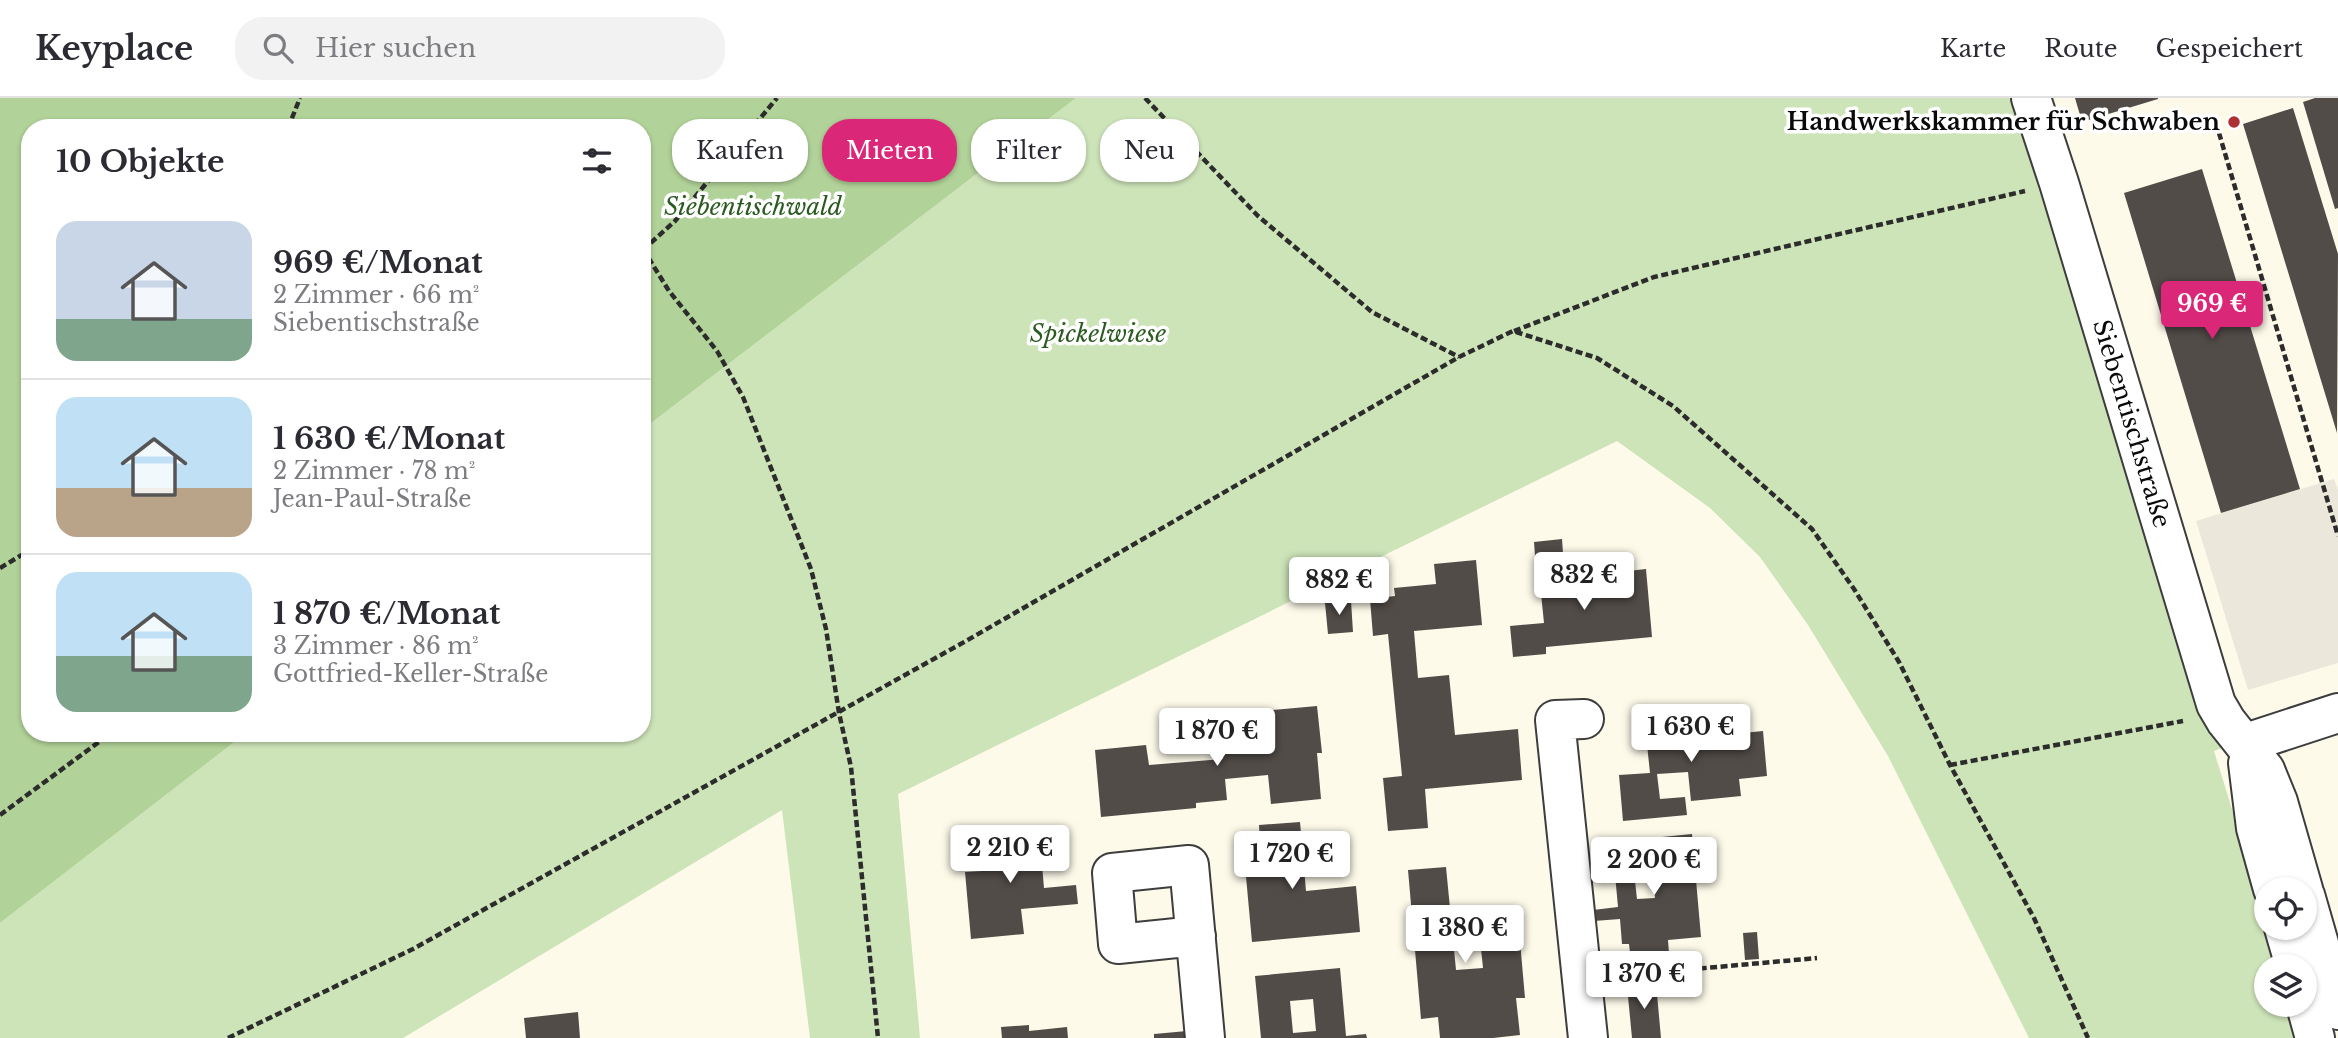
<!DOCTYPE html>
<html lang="de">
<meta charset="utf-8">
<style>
:root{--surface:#fff;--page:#f2f2f3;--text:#2b2b33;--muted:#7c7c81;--line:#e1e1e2;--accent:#db2777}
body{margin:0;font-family:"Libre Baskerville",serif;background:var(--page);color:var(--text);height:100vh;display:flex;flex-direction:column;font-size:26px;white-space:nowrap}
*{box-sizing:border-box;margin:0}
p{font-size:23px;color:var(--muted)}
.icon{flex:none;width:38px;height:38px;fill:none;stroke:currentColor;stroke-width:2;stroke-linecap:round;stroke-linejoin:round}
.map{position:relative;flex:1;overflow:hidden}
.sheet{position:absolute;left:21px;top:21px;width:630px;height:623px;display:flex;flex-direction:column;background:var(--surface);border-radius:28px;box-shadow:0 2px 5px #0004}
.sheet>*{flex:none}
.guide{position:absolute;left:672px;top:21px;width:665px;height:63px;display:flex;gap:14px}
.controls{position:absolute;left:2254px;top:779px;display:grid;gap:14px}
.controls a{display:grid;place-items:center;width:63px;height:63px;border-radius:50%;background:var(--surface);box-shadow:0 2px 5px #0004;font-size:35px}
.price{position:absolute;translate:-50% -60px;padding:0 16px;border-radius:7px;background:#fff;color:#222;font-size:23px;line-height:46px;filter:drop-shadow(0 2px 4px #0008)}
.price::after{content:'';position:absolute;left:50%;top:42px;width:21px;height:16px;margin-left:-10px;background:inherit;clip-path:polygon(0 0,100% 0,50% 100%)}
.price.active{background:var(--accent);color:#fff}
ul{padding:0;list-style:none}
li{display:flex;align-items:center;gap:21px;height:175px;padding:0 35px}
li+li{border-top:2px solid var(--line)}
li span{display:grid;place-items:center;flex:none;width:196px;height:140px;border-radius:21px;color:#555}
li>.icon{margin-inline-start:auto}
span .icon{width:84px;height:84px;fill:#fffc;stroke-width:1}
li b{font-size:30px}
h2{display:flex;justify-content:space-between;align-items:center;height:84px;padding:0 35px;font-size:30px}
.chip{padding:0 24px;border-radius:28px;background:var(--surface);box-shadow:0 2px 5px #0004;font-size:24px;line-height:63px}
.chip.active{background:var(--accent);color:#fff}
header{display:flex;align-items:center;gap:42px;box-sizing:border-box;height:98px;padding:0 35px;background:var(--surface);border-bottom:2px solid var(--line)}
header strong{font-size:33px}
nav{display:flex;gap:38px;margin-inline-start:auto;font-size:24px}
.search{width:490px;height:63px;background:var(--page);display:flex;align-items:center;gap:18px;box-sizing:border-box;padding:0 24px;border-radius:28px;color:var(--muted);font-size:26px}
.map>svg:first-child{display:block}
.green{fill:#cde3b8}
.forest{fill:#b1d298}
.plaza{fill:#ebe7db}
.building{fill:#524c48;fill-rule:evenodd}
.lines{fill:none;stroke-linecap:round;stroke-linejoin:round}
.minor-casing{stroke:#3d3d3d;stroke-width:42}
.path{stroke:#2c2c2c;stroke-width:4.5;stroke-dasharray:7 3.5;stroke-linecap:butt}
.minor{stroke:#fff;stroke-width:38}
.poi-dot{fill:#ac3133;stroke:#fff;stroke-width:2.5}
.labels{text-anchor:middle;stroke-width:7;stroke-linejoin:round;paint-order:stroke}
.poi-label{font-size:24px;font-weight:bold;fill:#0a0a0a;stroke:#fff;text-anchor:end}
.park-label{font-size:24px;font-style:italic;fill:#2c5b22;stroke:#fff}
.street-label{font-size:24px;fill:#0a0a0a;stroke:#fff}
</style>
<header>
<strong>Keyplace</strong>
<div class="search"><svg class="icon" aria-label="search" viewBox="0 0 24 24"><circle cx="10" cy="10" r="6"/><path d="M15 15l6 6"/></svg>Hier suchen</div>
<nav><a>Karte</a><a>Route</a><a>Gespeichert</a></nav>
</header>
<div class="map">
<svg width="2338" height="940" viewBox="0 0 2338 940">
<rect width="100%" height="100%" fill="#fdfaea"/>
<path class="green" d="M1076 0H2022L2216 629 2222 650 2214 653 2266 821V830L2280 868H2266V906L2292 907 2302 940H2029L1888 658 1808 527 1760 459 1710 410 1617 343 898 696 920 940H810L782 712 403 940H0V825L246 635H642V332Z"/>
<path class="forest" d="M0 0H1076L642 332V30H30V635H246L0 825Z"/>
<path class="plaza" d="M2334 381 2338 392V565L2248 592 2196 423Z"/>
<path class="building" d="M2075 0H2158V1L2082 24Z
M2315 0H2338V110L2335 111 2303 4Z
M2293 10 2338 156 2337 335 2243 26Z
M2202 71 2300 391 2221 415 2124 95Z
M1562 441 1563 455 1535 458 1534 444Z
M1476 462 1482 527 1414 533 1418 580 1449 577 1455 637 1518 631 1522 682 1425 691 1428 730 1388 733 1383 680 1402 678 1388 536 1373 538 1370 501 1395 498 1394 490 1436 486 1434 466Z
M1574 463 1577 493 1620 490 1619 474 1646 471 1652 539 1546 549V556L1513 559 1510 528 1544 525 1538 466Z
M1351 503 1353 534 1328 536 1325 505Z
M1317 608 1322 655H1317L1321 701 1271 706 1268 677 1225 681 1227 702 1196 705V710L1101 719 1095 652 1146 647 1149 667 1223 661 1220 635 1264 631 1262 613Z
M1708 612 1710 631 1732 630 1733 636 1763 633 1767 678 1739 681 1741 698 1691 703 1688 674 1657 676 1660 701 1685 699 1687 717 1623 723 1619 677 1650 675 1644 618Z
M1300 724 1306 793 1356 788 1360 834 1252 844 1243 746 1260 745 1259 727Z
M1039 732 1044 790 1076 787 1078 806 1021 811 1024 836 971 841 965 774 982 773 978 737Z
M1692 736 1701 839 1668 842 1670 869 1632 873 1629 846H1622L1620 821 1594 823 1593 812 1618 809 1612 744ZM1653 781 1655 800 1637 801 1635 783Z
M1446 769 1456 872 1483 870 1477 812 1517 809 1525 900H1516L1520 937 1493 940H1440L1438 919 1421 921 1408 772Z
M1757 834 1759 861 1745 862 1743 835Z
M1340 870 1346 938 1366 936 1367 940H1261L1255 878ZM1313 901 1316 933 1293 935 1290 903Z
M1656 885 1661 940H1632L1627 888Z
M578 914 580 940H526L524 920Z
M1029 927V933L1067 929 1068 940H1002L1001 929Z
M1187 933 1188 940H1154V936Z"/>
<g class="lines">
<g class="minor-casing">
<g id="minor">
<path id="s1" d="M2031 0 2059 85 2216 606 2226 623 2265 672 2278 704 2303 791"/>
<path d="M1584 621 1555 622 1588 940"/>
<path d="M2246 645 2338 615"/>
<path d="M2248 665 2256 730 2273 791"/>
<path d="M2305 797 2338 912"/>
<path d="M2284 830 2295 868"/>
<path d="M1196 838 1118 846 1112 775 1189 767 1205 940"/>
<path d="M2305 904 2315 940"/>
</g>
</g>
<path class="path" d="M1145 0 1258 118 1372 214 1459 259
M288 30 300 0
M2219 35 2338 438
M643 151 669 193 717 253 743 299 811 471 826 531 839 615 851 669 878 940
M643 152 675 123 777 0
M1514 233 1654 179 2025 93
M0 470 30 452
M1950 667 2183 623
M0 717 111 635
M1616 878 1817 860
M228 940 413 851 966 543 1459 259 1513 233 1597 260 1673 308 1812 431 1854 491 1899 564 1950 667 2034 820 2088 940"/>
<use href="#minor" class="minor"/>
</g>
<circle class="poi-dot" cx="2234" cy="24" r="7"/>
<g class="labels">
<g class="poi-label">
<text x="2220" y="32">Handwerkskammer für Schwaben</text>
</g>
<g class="park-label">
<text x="753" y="117">Siebentischwald</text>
<text x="1098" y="244">Spickelwiese</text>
</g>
<g class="street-label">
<text dy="8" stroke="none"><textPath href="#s1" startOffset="341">Siebentischstraße</textPath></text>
</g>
</g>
</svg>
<div class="controls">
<a><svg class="icon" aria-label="locate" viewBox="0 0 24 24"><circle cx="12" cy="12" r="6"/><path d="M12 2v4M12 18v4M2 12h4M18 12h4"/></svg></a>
<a><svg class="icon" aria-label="layers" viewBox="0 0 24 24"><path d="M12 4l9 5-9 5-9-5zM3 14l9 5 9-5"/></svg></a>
</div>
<b class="price active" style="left:2212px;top:243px">969 €</b>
<b class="price" style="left:1584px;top:514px">832 €</b>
<b class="price" style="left:1339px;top:519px">882 €</b>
<b class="price" style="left:1691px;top:666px">1 630 €</b>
<b class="price" style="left:1217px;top:670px">1 870 €</b>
<b class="price" style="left:1010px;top:787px">2 210 €</b>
<b class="price" style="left:1292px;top:793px">1 720 €</b>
<b class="price" style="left:1654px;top:799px">2 200 €</b>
<b class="price" style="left:1465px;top:867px">1 380 €</b>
<b class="price" style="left:1644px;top:913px">1 370 €</b>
<div class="guide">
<a class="chip">Kaufen</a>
<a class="chip active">Mieten</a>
<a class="chip">Filter</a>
<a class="chip">Neu</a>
</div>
<section class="sheet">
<h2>10 Objekte<svg class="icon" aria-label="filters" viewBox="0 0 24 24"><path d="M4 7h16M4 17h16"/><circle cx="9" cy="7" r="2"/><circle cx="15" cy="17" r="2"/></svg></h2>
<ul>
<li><span style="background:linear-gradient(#c9d6e8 70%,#7fa58c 0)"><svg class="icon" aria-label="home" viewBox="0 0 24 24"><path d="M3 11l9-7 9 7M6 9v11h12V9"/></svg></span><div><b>969 €/Monat</b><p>2 Zimmer · 66 m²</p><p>Siebentischstraße</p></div></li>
<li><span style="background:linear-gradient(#bfe0f5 65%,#b9a48a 0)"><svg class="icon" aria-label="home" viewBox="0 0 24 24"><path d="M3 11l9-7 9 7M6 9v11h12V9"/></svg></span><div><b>1 630 €/Monat</b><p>2 Zimmer · 78 m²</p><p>Jean-Paul-Straße</p></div></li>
<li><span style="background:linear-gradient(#bfe0f5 60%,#7fa58c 0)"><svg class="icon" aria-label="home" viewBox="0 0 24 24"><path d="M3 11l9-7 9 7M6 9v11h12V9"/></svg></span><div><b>1 870 €/Monat</b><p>3 Zimmer · 86 m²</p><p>Gottfried-Keller-Straße</p></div></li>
</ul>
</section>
</div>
